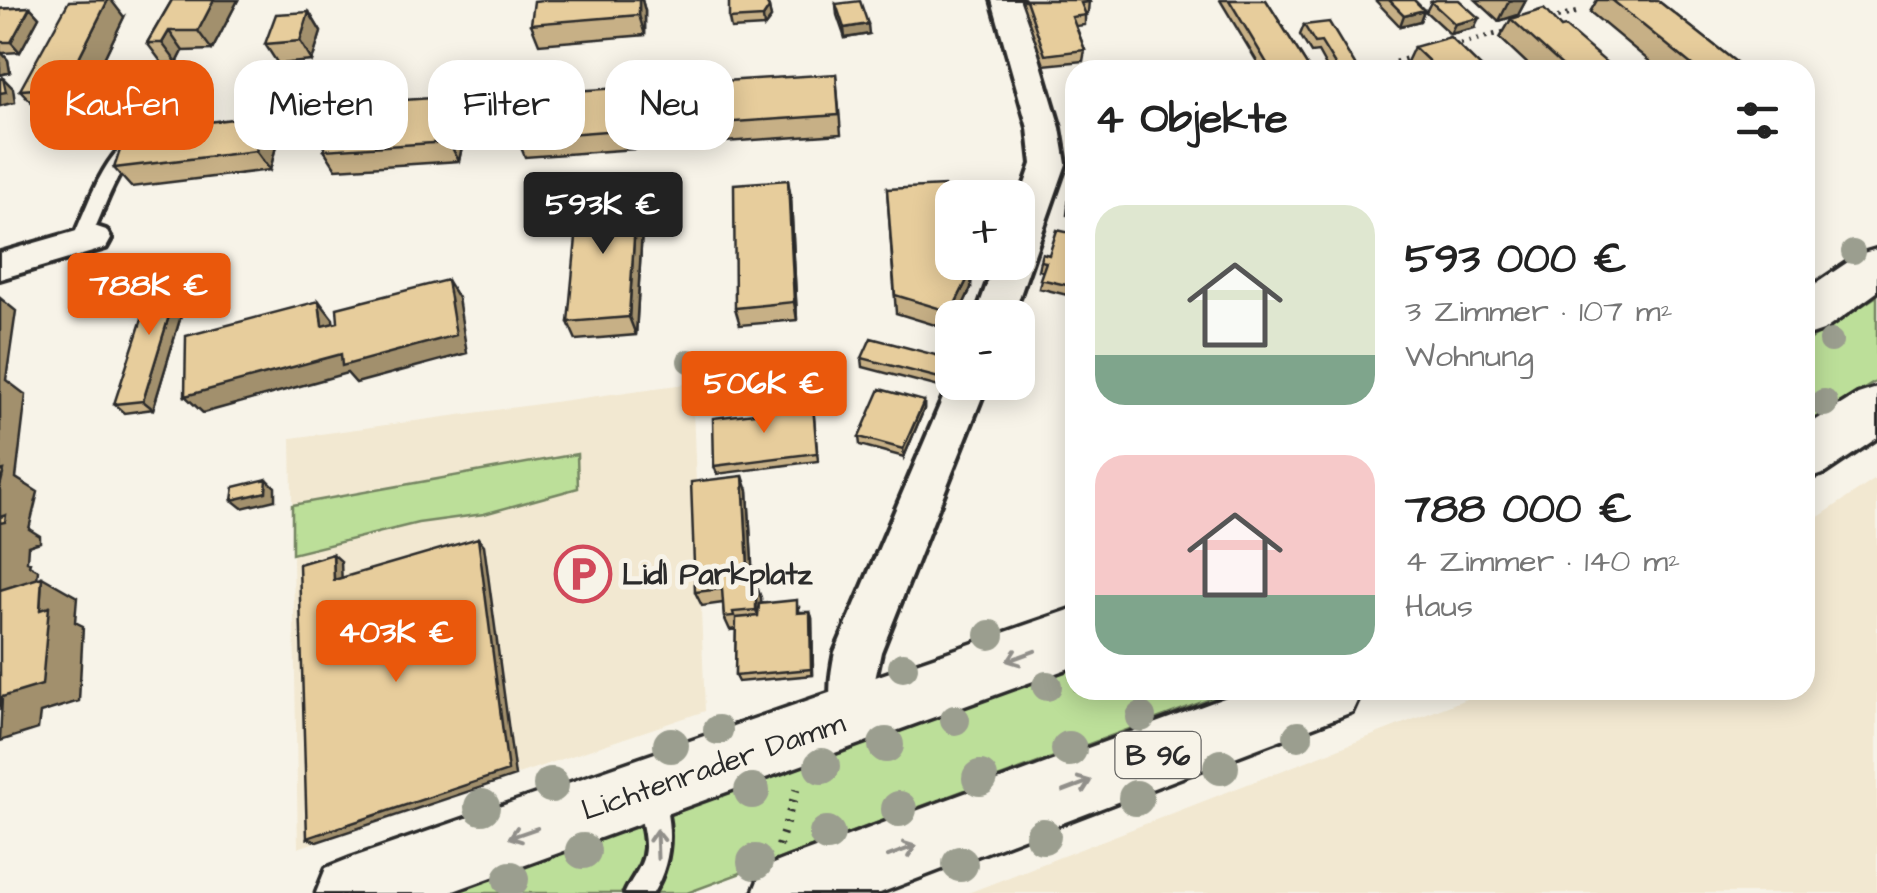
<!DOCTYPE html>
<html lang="de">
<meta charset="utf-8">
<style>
:root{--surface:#fff;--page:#f6f6f6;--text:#222;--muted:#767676;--accent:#ea580c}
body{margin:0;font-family:"Architects Daughter",sans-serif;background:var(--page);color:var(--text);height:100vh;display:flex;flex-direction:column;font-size:38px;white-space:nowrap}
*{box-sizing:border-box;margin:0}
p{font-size:32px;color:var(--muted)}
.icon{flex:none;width:55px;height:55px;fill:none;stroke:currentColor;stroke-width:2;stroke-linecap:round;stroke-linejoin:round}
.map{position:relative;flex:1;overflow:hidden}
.details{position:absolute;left:1065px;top:60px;width:750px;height:640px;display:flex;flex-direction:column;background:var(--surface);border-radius:30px;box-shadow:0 5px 25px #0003}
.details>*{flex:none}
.guide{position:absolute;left:30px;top:60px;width:885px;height:90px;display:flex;gap:20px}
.controls{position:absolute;left:935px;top:180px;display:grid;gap:20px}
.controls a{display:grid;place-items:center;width:100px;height:100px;border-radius:20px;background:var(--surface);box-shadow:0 5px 25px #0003;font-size:50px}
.price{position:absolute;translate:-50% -85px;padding:0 22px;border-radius:10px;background:var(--accent);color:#fff;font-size:32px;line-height:65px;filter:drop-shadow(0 2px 5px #0008)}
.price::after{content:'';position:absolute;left:50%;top:60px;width:30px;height:22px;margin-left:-15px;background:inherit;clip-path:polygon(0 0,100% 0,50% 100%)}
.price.current{background:#222;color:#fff}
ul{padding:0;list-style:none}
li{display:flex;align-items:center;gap:30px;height:250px;padding:0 30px}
li span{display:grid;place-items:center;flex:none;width:280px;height:200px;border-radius:30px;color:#555}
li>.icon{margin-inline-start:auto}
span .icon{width:120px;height:120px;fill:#fffc;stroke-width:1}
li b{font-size:42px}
h2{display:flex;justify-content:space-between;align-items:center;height:120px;padding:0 30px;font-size:42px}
.pill{padding:0 35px;border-radius:30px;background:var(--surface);box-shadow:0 5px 25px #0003;font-size:35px;line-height:90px}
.pill.current{background:var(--accent);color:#fff}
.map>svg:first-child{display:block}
.built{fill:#f2e8d1}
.green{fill:#bcdf99;stroke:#748562;stroke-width:2.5}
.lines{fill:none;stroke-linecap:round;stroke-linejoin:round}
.lane-casing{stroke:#2b2b2b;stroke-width:8}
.street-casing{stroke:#2b2b2b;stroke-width:8}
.primary-casing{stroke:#2b2b2b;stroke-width:7}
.path-far1{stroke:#2b2b2b;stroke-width:5;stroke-dasharray:2.5 6;stroke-linecap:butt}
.path{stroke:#2b2b2b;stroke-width:8;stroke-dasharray:2.5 9;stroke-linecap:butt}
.lane{fill:#f7f3e8;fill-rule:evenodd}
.street{fill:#f7f3e8;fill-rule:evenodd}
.primary{fill:#f7f3e8;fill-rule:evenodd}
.tree{fill:#9b9e8f}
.wall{fill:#c7b086;stroke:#2b2b2b;stroke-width:2.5}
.shaded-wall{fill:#a2906d;stroke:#2b2b2b;stroke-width:2.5}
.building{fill:#e7cd9c;stroke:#2b2b2b;stroke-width:2.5}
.oneway{stroke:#918f8a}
.labels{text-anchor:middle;stroke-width:10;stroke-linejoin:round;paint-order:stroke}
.shield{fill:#f7f3e8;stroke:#686764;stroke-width:2.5}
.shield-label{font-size:28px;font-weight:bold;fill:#2b2b2b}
.poi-label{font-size:30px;font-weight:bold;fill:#2b2b2b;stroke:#f7f3e8;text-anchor:start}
.street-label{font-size:30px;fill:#2b2b2b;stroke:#f7f3e8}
</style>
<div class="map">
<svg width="1877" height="893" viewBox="0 0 1877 893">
<rect width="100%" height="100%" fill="#f7f3e8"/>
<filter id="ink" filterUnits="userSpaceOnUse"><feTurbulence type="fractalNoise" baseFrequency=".01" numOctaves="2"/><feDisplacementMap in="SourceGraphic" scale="20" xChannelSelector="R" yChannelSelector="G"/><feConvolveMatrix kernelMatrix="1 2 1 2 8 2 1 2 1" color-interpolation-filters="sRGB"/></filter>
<g filter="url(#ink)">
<path class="built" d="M692 383 705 711 298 848 291 438Z
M1877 478V893H968L1489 690H1805V526Z"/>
<path class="green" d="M1877 296V381L1805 425V343Z
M577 454 578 488 484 514 418 523 292 554V505Z
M1075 667V690H1235L687 893H430Z"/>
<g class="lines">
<g class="lane-casing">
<path id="lane" d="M170 119 178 124 176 128C119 143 110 201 86 248H74L71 243C95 190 108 134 170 119Z
M649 780 658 783C673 821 674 858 653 893H625C632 877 644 866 645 848 646 827 633 802 640 783Z"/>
</g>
<g class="street-casing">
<path id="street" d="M992 0H1022L1060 128 1066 164 1012 318H975L995 262H1018V204L1032 164 1028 128Z
M94 226 106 230 111 239 106 248 0 279V253Z
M952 377V382H988L881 652 874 684 878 715 871 731 855 738 839 731C827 703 829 681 835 652Z"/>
</g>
<g class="primary-casing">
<path id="primary" d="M1877 249V292L1823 331 1805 337V291L1860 254Z
M1877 388V438L1825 473 1805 480V427L1858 394Z
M1075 608V666L448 893H316L326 868 351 858Z
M1246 690H1362L1352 712 880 893H753L763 868 788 858Z"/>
</g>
<path class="path-far1" d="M1549 20 1581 11
M1452 46 1508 31
M1395 62 1416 56"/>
<path class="path" d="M779 846 799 781"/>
<use href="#lane" class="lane"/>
<use href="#street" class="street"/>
<use href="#primary" class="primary"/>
</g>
<g class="tree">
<circle cx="1853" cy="252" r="12"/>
<circle cx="1831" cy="341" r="12"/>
<circle cx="689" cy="361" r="12"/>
<circle cx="1824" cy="403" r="14"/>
<circle cx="990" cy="635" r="15"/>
<circle cx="903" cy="667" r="15"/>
<circle cx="1047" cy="686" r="15"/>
<circle cx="1141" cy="717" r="15"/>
<circle cx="955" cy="720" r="15"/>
<circle cx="718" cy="730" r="15"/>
<circle cx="1298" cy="736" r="15"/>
<circle cx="671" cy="745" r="18"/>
<circle cx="886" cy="745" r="18"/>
<circle cx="1069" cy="749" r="18"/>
<circle cx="822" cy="766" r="18"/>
<circle cx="1221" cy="767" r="18"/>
<circle cx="980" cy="778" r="18"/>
<circle cx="551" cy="785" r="18"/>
<circle cx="752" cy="791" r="18"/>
<circle cx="1136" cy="798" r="18"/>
<circle cx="482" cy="807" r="18"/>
<circle cx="899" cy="809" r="18"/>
<circle cx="827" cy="834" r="18"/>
<circle cx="1043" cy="836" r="18"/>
<circle cx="583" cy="851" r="18"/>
<circle cx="755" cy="862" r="18"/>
<circle cx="960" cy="864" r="18"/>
<circle cx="511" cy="879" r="18"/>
</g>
<path class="wall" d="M172 0H238L212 50 183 51 177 63H162L147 43Z
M543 0H642L645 11V35L539 44 531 24Z
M1021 0H1089L1088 13H1085V25L1076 26 1085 50 1083 61 1044 65Z
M1220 0H1266L1310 70H1262Z
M1375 0H1414L1424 10 1420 21 1400 26Z
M1476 0H1526L1518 15 1499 21Z
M1597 0H1657L1746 70H1660L1590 12Z
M1431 2 1474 28 1450 34 1426 12Z
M836 4 869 34 845 38 837 15Z
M30 7 39 17 20 52 2 53 8 60 10 72 0 75V9Z
M769 8 771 18 764 27 731 29 729 19Z
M309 12 321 32 312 61 278 64 265 44Z
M124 17 81 106 38 109 20 90Z
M1511 19 1615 70H1534L1500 38Z
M1304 25 1358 70H1328L1318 52 1311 53 1300 35Z
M1414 47 1484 70H1409L1405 66Z
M836 74 841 134 696 144 691 125Z
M659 85 664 104 662 147 525 157 517 138 620 88 621 91Z
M384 108 468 116 459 161 336 169 324 150Z
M279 134 270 170 131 187 114 168Z
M1072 177 1075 178V216L1067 215Z
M887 189 971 288 957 318H952V326L951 330 896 313Z
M637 192 643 211 636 335 576 340 568 322Z
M791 198 797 320 740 325 735 308Z
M1075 234V297L1039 288 1043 271 1038 270 1040 261Z
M192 279 153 409 124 413 114 404Z
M862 358H947V366L939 387 863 367Z
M924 401V409L904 457 860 445 859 437Z
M813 406 818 461 717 474 714 466Z
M748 491 753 585H756L761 598V603L799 607V612H810L812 618 813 675 738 682 735 676 736 629 730 630 724 617 723 603 702 606 695 592Z"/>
<path class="shaded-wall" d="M108 0H111L124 17 81 106 64 87Z
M214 0H238L212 50 198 31Z
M639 0H642L645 11V35L639 15Z
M1513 0H1526L1518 15 1499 21 1509 1Z
M30 7 39 17 20 52 11 42Z
M769 8 771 18 764 27 763 17Z
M1424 10 1420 21 1400 26 1404 15Z
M309 12 321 32 312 61 300 41Z
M1479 18 1474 28 1450 34 1455 24Z
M868 24 869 34 845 38 844 28Z
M169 31 183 51 177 63 162 43Z
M0 51 8 60 10 72 0 75Z
M3 78 13 88 15 102 0 106V93Z
M659 85 664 104 662 147 657 127Z
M459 96 468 116 459 161 449 142Z
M266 115 279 134 270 170 256 151Z
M788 180 791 198 797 320 794 302Z
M637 192 643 211 636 335 629 317Z
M183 270 192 279 153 409 143 401Z
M972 270 971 288 957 318H952V326L951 330V312Z
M447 280 458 298 467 353 356 383 347 373 203 413 185 396Z
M0 298 16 311 6 380 26 395 16 478 38 492 29 529 40 536V542L28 546 27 561 30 562 29 565 38 570 37 580 0 604Z
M319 301 333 319 336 344 322 326Z
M947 358V366L939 387V378Z
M924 401V409L904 457 903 449Z
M743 476 748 491 754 599 749 585Z
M267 479 275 487V500L242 508 232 500Z
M478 538 484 545 515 776 317 842 307 838Z
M333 554 341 561 342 587 334 580Z
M42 577 77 597 75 622 83 626 79 701 40 713 38 729 0 741 2 697 40 610Z
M756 585 761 598V623L756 610Z
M810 612 812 618 813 675 811 669Z"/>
<path class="building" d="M108 0 64 87 20 90 69 1Z
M172 0H214L198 31H169L162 43H147Z
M543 0H639V15L531 24 534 1Z
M729 0H765L769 8 763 17 729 19Z
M1026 0H1089L1090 2 1081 3 1086 15 1072 17 1085 50 1045 55Z
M1229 0H1266L1310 70H1271Z
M1389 0H1414L1424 10 1404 15Z
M1436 0H1459L1479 18 1455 24 1431 2Z
M1612 0H1657L1746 70H1698Z
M860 1 868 24 844 28 836 4Z
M30 7 11 42H0V9Z
M1544 9 1561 28 1565 27 1615 70H1567L1511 19Z
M309 12 300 41 265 44 276 14Z
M1329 22 1358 70H1338L1321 42 1315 43 1304 25Z
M1450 37 1484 70H1438L1414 47Z
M1244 65 1246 70H1199Z
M836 74 839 115 691 125 693 83Z
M3 78 6 92 0 93V79Z
M659 85 657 127 517 138 524 94 620 88 619 91Z
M459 96 449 142 324 150 339 104 380 101 378 108 389 107 390 101Z
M266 115 256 151 114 168 126 132Z
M1072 177 1075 178V206L1068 205Z
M788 180 794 302 735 308 734 184Z
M944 186 952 264 972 270 951 312 895 295 887 189Z
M637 192 629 317 568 322 580 196Z
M1057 230 1075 234V287L1040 279 1046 262 1040 261 1042 253 1049 255Z
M183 270 143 401 114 404 157 273Z
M447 280 456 335 342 366 341 354 185 396 186 336 319 301 322 326 338 322 337 308Z
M871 338 947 358 939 378 862 358Z
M880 389 924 401 903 449 859 437Z
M813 406 817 453 714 466 713 418Z
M4 470 0 487V471Z
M743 476 749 585H756V610L733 612 734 616 724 617 722 589 695 592 691 482Z
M267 479 266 492 232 500 234 487Z
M6 515 5 522 0 523V517Z
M478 538 508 771 307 838 299 564 333 554 334 580Z
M42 577 40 610 49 607 42 685 2 697 0 711V590Z
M797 600V613L810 612 811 669 735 676 736 618 758 616 759 604Z"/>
<defs><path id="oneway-shaft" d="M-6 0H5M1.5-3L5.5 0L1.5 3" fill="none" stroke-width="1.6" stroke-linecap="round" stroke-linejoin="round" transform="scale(2.5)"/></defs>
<g class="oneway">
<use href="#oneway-shaft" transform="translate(1021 656) rotate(160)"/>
<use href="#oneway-shaft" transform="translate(1077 786) rotate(-21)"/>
<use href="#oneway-shaft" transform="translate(523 833) rotate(161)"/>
<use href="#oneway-shaft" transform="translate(657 844) rotate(-92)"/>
<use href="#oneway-shaft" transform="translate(902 851) rotate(-20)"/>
</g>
</g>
<defs>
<g id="parking-ring" transform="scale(2.875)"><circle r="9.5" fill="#f7f3e8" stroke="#d1495b" stroke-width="1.5"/><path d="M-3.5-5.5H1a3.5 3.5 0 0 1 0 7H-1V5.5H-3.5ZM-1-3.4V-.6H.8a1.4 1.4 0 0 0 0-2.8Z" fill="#d1495b"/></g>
</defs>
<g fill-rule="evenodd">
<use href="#parking-ring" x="583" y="574"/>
</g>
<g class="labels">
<rect class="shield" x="1115.5" y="732" width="85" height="46" rx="8"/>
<g class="shield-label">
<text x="1158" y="765">B 96</text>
</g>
<g class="poi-label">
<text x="622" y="584">Lidl Parkplatz</text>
</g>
<g class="street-label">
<text transform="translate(713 766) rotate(-19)" y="10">Lichtenrader Damm</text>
</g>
</g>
</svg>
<div class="controls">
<a>+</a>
<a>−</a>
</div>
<b class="price current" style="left:603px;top:257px">593K €</b>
<b class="price" style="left:149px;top:338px">788K €</b>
<b class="price" style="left:764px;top:436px">506K €</b>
<b class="price" style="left:396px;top:685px">403K €</b>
<div class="guide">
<a class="pill current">Kaufen</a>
<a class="pill">Mieten</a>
<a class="pill">Filter</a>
<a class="pill">Neu</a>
</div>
<section class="details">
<h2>4 Objekte<svg class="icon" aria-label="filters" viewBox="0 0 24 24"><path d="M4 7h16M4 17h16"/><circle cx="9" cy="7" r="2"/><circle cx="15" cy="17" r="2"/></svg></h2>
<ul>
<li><span style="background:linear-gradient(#dfe7d0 75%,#7fa58c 0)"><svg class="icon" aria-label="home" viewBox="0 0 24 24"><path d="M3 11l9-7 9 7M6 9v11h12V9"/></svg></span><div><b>593 000 €</b><p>3 Zimmer · 107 m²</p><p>Wohnung</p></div></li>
<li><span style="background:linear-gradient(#f6c9c9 70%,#7fa58c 0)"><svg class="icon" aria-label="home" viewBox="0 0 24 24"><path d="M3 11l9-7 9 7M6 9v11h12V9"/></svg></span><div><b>788 000 €</b><p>4 Zimmer · 140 m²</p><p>Haus</p></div></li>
</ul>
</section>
</div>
